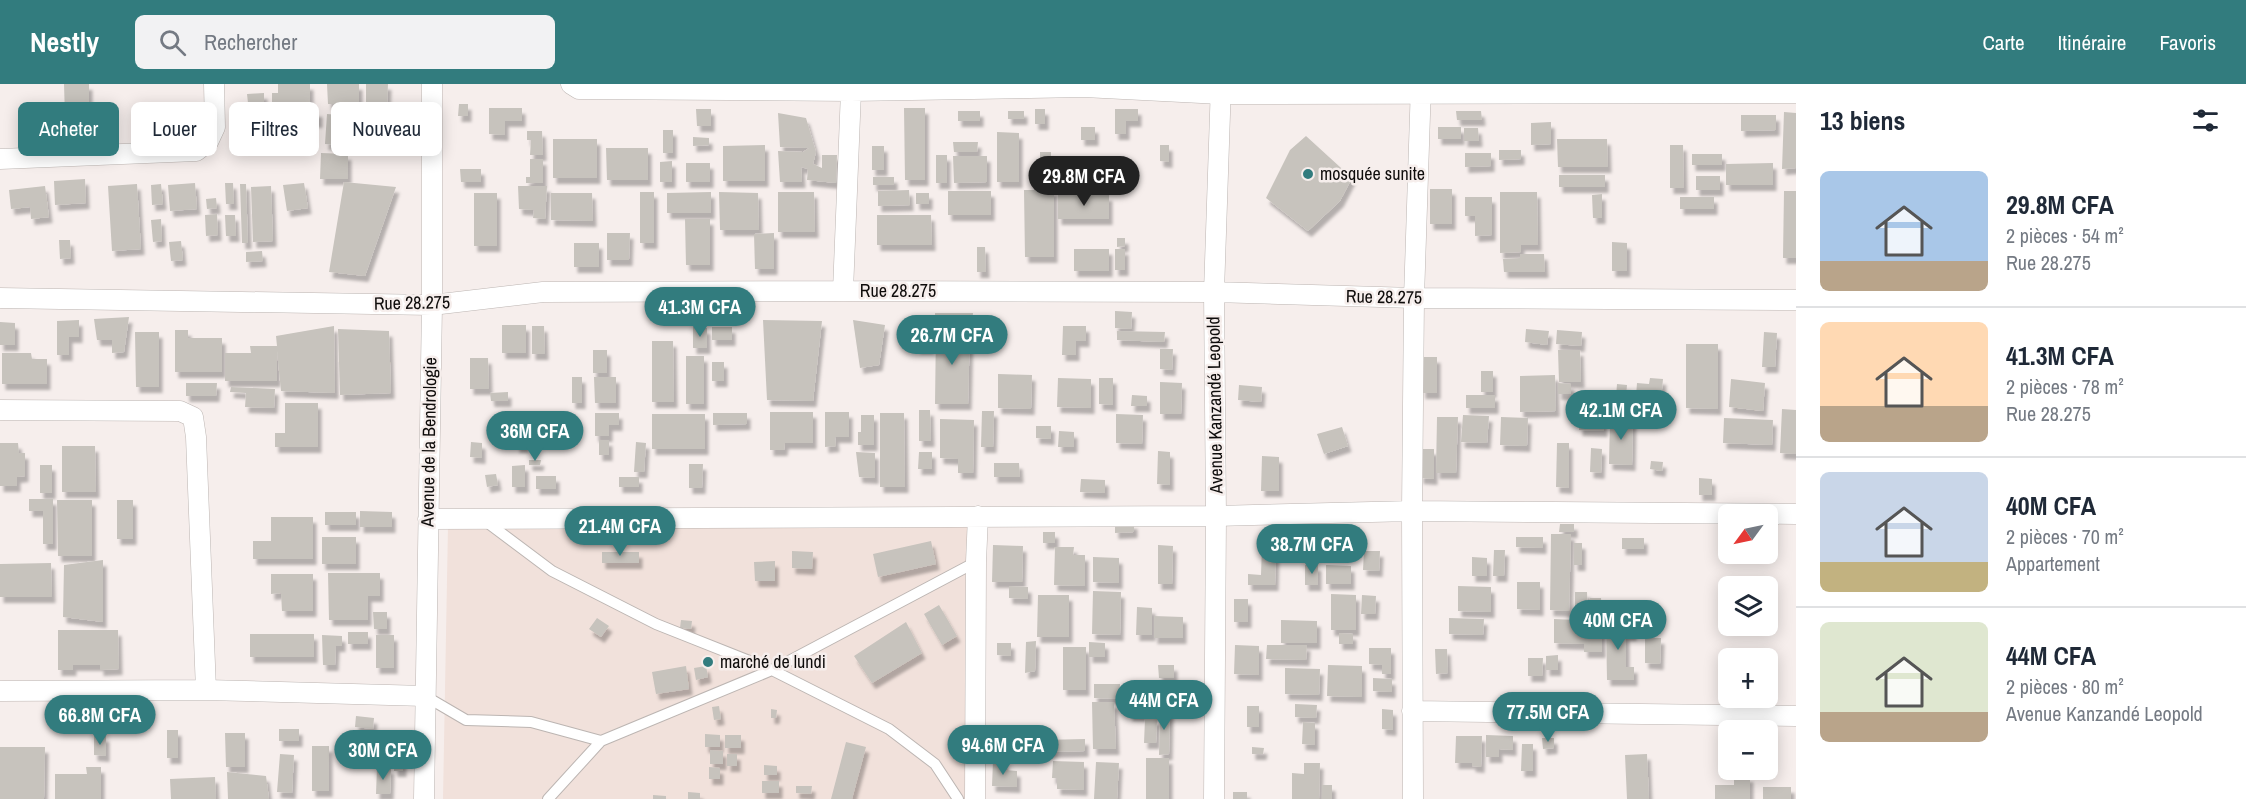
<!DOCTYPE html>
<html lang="fr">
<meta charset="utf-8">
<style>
:root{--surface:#fff;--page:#f2f2f3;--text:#1f2937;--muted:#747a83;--line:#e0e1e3;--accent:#327c7e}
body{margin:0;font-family:"Archivo Narrow",sans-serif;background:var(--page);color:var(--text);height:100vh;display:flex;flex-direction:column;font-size:22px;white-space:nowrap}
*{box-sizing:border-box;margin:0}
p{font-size:20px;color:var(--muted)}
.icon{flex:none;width:33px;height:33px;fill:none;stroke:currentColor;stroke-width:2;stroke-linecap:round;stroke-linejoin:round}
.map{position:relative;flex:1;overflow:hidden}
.sheet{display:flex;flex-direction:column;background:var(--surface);width:450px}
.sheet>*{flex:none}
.guide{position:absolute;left:18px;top:18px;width:570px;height:54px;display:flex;gap:12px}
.needle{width:39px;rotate:237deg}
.buttons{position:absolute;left:1718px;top:420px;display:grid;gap:12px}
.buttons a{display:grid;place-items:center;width:60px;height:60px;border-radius:9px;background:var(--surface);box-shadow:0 3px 15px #0003;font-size:30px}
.price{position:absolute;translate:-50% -51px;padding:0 14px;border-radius:21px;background:var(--accent);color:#fff;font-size:20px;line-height:39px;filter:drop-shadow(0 2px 3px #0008)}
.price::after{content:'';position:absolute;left:50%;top:36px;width:18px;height:14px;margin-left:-9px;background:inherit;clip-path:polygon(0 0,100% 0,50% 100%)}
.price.active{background:#222;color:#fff}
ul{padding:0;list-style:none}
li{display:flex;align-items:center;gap:18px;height:150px;padding:0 24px}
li+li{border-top:2px solid var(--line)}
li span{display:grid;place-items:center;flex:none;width:168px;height:120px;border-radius:9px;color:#555}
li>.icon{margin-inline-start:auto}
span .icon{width:72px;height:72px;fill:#fffc;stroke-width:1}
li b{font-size:26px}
h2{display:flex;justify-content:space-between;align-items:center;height:72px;padding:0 24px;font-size:26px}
.pill{padding:0 21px;border-radius:9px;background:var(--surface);box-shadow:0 3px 15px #0003;font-size:21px;line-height:54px}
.pill.active{background:var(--accent);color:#fff}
header{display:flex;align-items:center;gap:36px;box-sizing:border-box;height:84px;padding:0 30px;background:var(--accent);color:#fff}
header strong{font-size:28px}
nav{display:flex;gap:33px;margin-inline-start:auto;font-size:21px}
.search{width:420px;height:54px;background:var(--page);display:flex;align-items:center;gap:15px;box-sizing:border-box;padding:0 21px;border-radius:9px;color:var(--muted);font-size:22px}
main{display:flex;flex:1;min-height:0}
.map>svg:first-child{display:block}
.built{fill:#f1e1db}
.building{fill:#c7c3bd;filter:url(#shadow)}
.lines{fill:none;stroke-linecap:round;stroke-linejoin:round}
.service-casing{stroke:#bcb5b2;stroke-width:12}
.minor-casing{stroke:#bcb5b2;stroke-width:21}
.service{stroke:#fff;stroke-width:10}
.minor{stroke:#fff;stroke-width:20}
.poi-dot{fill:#327c7e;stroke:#f6eeec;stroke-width:2}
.labels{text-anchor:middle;stroke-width:5;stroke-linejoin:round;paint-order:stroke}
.poi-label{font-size:18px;fill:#0e0c0b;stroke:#f6eeec;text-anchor:start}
.street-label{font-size:18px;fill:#0e0c0b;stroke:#f6eeec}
</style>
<header>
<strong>Nestly</strong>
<div class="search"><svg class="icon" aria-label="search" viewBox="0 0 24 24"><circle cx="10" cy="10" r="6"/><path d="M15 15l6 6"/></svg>Rechercher</div>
<nav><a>Carte</a><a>Itinéraire</a><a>Favoris</a></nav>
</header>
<main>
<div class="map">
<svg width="1796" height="715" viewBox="0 0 1796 715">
<defs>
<filter id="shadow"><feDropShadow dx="3.5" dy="6" stdDeviation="1.5" flood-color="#0004"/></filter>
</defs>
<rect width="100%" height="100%" fill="#f6eeec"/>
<path class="built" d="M972 440 968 715H443L448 441Z"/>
<path class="building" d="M64 0H89V33H65Z
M278 0H310V20H272V9H278Z
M327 0H359V20H328Z
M366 0H388L387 22H366Z
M264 9V19H248L247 10Z
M459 20H468V32H458Z
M489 24H522V37H505V51L489 50Z
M904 24H925V96H905Z
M696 25H711V42H697Z
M1035 25H1045V40H1035Z
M1115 25H1138V37H1126V50H1115Z
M299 27H319V38L299 37Z
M958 27H980V37H958Z
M1008 27H1024V35H1008Z
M1456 27H1481L1482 36H1457Z
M1784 28 1796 29V84L1782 85Z
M778 29 806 34 816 68 813 80 822 84V71H837L836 99 807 96 808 85 801 83 802 98H780L778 67 803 68 809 64 780 63Z
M327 30 352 32 350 62 325 60Z
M1741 31H1776V46L1741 47Z
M1551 38V60L1531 61V39Z
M1081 43H1095V56H1081Z
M1438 43H1461V55H1438Z
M1464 44H1478L1479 57H1464Z
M663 46H673V69H663Z
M527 47H542L543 71H530L531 56H527Z
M997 48 1019 49V98H997Z
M1306 52 1352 94 1340 117 1308 147 1266 114 1290 66Z
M693 53 709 54V61L693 62Z
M553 55H597V94H553Z
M1557 55H1607L1608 83H1558Z
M953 58H978L977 68H954Z
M765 61V97H723V62Z
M1160 61H1169V78L1160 77Z
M1670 61H1683L1684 104H1670Z
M872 62H884V86H872Z
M606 64H648V96H607Z
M1499 66H1521V75L1499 76Z
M1040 68H1051V102H1040Z
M321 69 348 70V95H320Z
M1465 69H1491V82L1465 83Z
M1692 70H1722V81H1692Z
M936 71H947V99H936Z
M953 72H987V98L954 99Z
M530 75H543V99H526V93H530Z
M1100 76H1115V103H1100Z
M672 77V98H660V78Z
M686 79H710V98H686Z
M1773 79V101H1726V80Z
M460 85H481V98H461Z
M1559 91H1605V103H1559Z
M1696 92H1720V106H1696Z
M873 93H894V101H873Z
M85 95 86 119 55 121 54 97Z
M344 98 396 103 365 192 329 188Z
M195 99 197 125 170 127 168 101Z
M225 99H233L234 120H226Z
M304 99 308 124 287 127 283 101Z
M137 100 141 165 112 167 108 102Z
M161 100 163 120 152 121 151 101Z
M240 100H246L248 159H242Z
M45 102 49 133 31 135 30 123 11 125 9 106Z
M271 102 273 157 253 158 251 103Z
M518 102H547L545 135 533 134 534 126 519 125Z
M1430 105H1452V140H1430Z
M909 106 910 121 878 122V107Z
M1024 106H1054V173H1025Z
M948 107H991V131H948Z
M1784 107H1796V174H1783Z
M640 108H654V159H640Z
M711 108V129H667V109Z
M719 108 758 109 759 146H720Z
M778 108H814L815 148H778Z
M1500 108H1537L1538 161H1521V168L1500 169Z
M474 109H497V162H474Z
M551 109H592L593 137 551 136Z
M916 109H929V120H916Z
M1602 110V134H1593L1592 111Z
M1058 111H1109V135H1058Z
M1465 113H1492V151L1475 152V132H1465Z
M1680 113H1714V125H1680Z
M216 114 217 124 207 125 206 115Z
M217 130 218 151 206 152 205 131Z
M225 131H235L236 152H226Z
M877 131H931L932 161H877Z
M161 135 162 157 153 158 151 136Z
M685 135H710V181H686Z
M607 149H630L629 176H607Z
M774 149V185H755L754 150Z
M1117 154H1125V162L1117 163Z
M59 156H70L71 174 60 175Z
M181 157 183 176 171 177 169 158Z
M1612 158 1627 159V187H1612Z
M574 159H599V183H574Z
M977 163H985L986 188H977Z
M1074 165H1109V187H1074Z
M1115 165H1125V186H1115Z
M262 167 263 177 246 178V168Z
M1520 170H1544L1545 188H1504L1503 175 1520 174Z
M1115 227 1132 228 1131 245 1115 244Z
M935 229H973L972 241H935Z
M129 233 124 268 112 269V256H97L94 235Z
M79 236V253H69V271H57V237Z
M763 236 822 237 813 317 767 316Z
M853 236 885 241 879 281 860 284Z
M0 238 15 239V261H0Z
M502 241H526V269H502Z
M334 242 335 309 281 307 277 267V297H225V269H251L250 262H277L276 252Z
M532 242H544L545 270H532Z
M1063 242H1086V257H1076V271H1062Z
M693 243 707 244V264H693Z
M712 243H732V256H712Z
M936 244 970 245 968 320H935Z
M338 245 389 247 391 309 340 311Z
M1526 245 1549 247 1547 261 1525 258Z
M175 246H188V254H222V288H175Z
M917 246H929L930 264H917Z
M1557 246 1582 248 1581 262 1556 260Z
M1117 247 1165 248 1164 258 1117 256Z
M135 248H159V303H136Z
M1764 248 1777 249 1775 283H1762Z
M652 257H673L674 318H652Z
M1686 260H1718V325L1686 324Z
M1160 265H1173L1172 286 1160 285Z
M593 266H607V289H593Z
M1558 266H1580L1581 298H1559Z
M2 269H31L32 275H47V300H2Z
M686 272H704V320H686Z
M1421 273H1437V309H1422Z
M470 274H488L489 305H470Z
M712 278H724V297H712Z
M1481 287H1493V308H1481Z
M998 290 1032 291 1031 325 998 324Z
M1555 291 1556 327 1520 328V292Z
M572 293H582V319H572Z
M594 293H616V319H595Z
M1058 294 1091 295V324L1057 323Z
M1099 294H1113V321L1099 320Z
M1650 294 1663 295 1660 327 1635 325 1637 299 1649 300Z
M1731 295 1765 299 1763 327 1729 323Z
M1160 298 1182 299 1181 330H1160Z
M186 299H217L216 312H186Z
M1558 299 1571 300V310H1558Z
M1617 300 1627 301 1625 326 1615 325Z
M1239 301 1262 303 1261 318 1238 316Z
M231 303 275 305 274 324 245 323 246 309 230 308Z
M508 308V317H491L490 309Z
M1132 311 1147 312V322H1131Z
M1466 311H1495V324H1466Z
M285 319H318V363H275V349H285Z
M1782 325 1796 326V370L1780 369Z
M919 326H930L931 357H919Z
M982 327H994L993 363H981Z
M523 328V338L500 339 499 329Z
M770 328H813V359H785L784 366H770Z
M825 328H849V353H835L836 362 825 363Z
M595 329H619V341H609V352H595Z
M713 329H747V340L713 341Z
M880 329H904L905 403H880Z
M652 330H705V365H652Z
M1116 330 1143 331 1142 360 1116 359Z
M861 331H874V361H858V348H861Z
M1463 331 1489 332 1487 359 1461 358Z
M557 332H561V345H557Z
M1437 333H1458L1456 389H1436Z
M1501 333 1528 334 1527 362 1500 361Z
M1579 333H1603L1604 347 1579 346Z
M1610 333H1633L1632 381 1609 380Z
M1724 334 1773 336 1772 361 1723 359Z
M940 335 974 336 973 389H958V375L940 374Z
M1036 342H1051V355L1036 354Z
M1342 343 1348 362 1324 370 1317 350Z
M516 347H526L525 363H516Z
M1059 347 1074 348V363H1058Z
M599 356H609V371H599Z
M471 358 482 359V374L470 373Z
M636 358 646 359 644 388H634Z
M0 359H18L19 369H25V392L17 393V402H0Z
M1557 359H1569V404L1556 403Z
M62 362H95L96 408H62Z
M1591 364 1602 365 1601 389 1590 388Z
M1420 365H1434V395L1420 394Z
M1158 367 1170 368V401L1157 400Z
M856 368 875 369V394L859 393Z
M919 368H932V385H918Z
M1262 372 1279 373V407H1261Z
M529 376H541L540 381H529Z
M1651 377 1663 378 1662 387 1650 385Z
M994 379H1019L1020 393H994Z
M689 380H703L702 404H689Z
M40 381H52V409H40Z
M525 381V403H512V382Z
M496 390 498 401 487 403 485 391Z
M536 392H556V405H536Z
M619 393H639V403H619Z
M1699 394 1712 395V411H1699Z
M1081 395 1105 396V409L1080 408Z
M29 415H53V460H43V427H29Z
M57 416H92V472H58Z
M117 416H133V455H117Z
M360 427 392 428V443H360Z
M325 428H356V441H325Z
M271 433H313V475H253V457H271Z
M1115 439H1134V448L1115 449Z
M1560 440H1574V448H1559Z
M1043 448H1055V459H1043Z
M1294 448 1318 449V462L1294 461Z
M1326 448H1349L1348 464 1326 463Z
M1551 450H1571L1569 527 1550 526Z
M322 453H356V480H322Z
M1516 453H1543V464L1516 463Z
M1622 454H1644V465H1622Z
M931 457 936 480 878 493 873 470Z
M1574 459H1582V481H1574Z
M993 461 1023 462 1022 498H992Z
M1158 461 1173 462 1172 500H1158Z
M1262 461H1276L1275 501H1248V490L1261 491Z
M1055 463H1074L1073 471H1085V502L1054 501Z
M1494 466H1505L1504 492H1493Z
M792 467 813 468 812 485 792 484Z
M1364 467H1380L1379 487 1363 486Z
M602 468H639V479H602Z
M1093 473 1119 474V499L1093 498Z
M1472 473 1487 474V492H1472Z
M103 476V538L63 533 64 481Z
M775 477V497H755L754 478Z
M51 479 52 513H0V480Z
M1305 481H1318V501H1305Z
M1326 481 1351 482V500H1326Z
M328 489H380V512H368V536H329Z
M271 490H313V527H282L281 509 271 510Z
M1517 498H1540V526L1517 525Z
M1009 502 1028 503V515L1009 514Z
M1458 502 1491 503V528L1458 527Z
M1093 507 1121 508 1120 551 1092 550Z
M1575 508H1587L1588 531 1575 530Z
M1331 510 1356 511V546H1331Z
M1038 511H1069V553H1037Z
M1362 511 1376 512 1375 530H1361Z
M1590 514H1601L1602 530H1590Z
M1234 515H1248V538H1234Z
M939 521 957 552 942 561 924 530Z
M1137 523 1152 524V551H1136Z
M373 528H387V545H374Z
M1154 532 1183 533V554H1154Z
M597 534 609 542 601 553 589 545Z
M1449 534 1484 535 1483 551 1449 550Z
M1554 535 1602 537V568H1584V560L1554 559Z
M681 536 692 537 691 545 680 544Z
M1281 536 1317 537V559H1281Z
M906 538 922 569 872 599 854 572Z
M1606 539H1634L1633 551H1626V583H1634V596H1607Z
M58 546H118L119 585 100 586V581H73V586H58Z
M348 548H368V560H348Z
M1339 549 1353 550V560H1339Z
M250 550H314V573H250Z
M322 551 342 552V562H336L335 581H323Z
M376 551H394V584H376Z
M1645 554H1661L1660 580 1645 579Z
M1036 557 1035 587 1025 589 1026 558Z
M1089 558 1105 559V573H1089Z
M997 559H1011V572L997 571Z
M1235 561 1259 562V591L1234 590Z
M1267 561H1307L1306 576 1266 575Z
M1063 563H1086V606H1063Z
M1369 564H1391V590H1382V581L1369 580Z
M1435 565H1447L1448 589 1436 590Z
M1558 571V586H1546V572Z
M1528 574H1543L1542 592H1528Z
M1158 581H1174V594H1159Z
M1328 581 1362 582V613L1327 612Z
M686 582 689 605 656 610 652 588Z
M706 582 708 593 696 596 694 584Z
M1285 584 1320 585 1319 611 1285 610Z
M1373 594 1392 595V608L1373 607Z
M1094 600H1120L1119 615 1094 614Z
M1092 618H1114L1116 665H1093Z
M1129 618 1155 619 1154 632 1129 631Z
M1295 620 1317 621 1316 634 1295 633Z
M719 622 721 635 714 636 712 623Z
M1247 622H1259V643H1247Z
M1160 624H1170L1169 670 1159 671Z
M771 625 777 626 776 634H771Z
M1382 625 1393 626V646L1382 645Z
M356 632 374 634 373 645 355 643Z
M1145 635H1157L1156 659H1144Z
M1303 638 1315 639V661L1302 660Z
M279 645H299V657H279Z
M167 646H178V674H167Z
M225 649H245V683H226Z
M705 650 720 651V663H705Z
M725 651H741V664H725Z
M1486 651 1513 652V666L1499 665V673H1486Z
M94 652H106V672L94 671Z
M1456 652H1482L1481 683 1472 682V679H1455Z
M1542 654H1554V664L1543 665Z
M1085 655V667L1041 668V656Z
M378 658H390L389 675 377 674Z
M846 658 866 663 852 715H831Z
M1522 660H1533V687H1521Z
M312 662H329V707H312Z
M0 663H45L44 715H0Z
M1252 663 1264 664 1263 670H1252Z
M710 666 723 667V680H710Z
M280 670 294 671 292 709 277 708Z
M727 670H737V682H727Z
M1647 670 1649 715H1627L1625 671Z
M394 673H403V687H394Z
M1146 674H1169V715H1146Z
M993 677 1005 678V686L1017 687V703L992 702Z
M1053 677 1084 678V706L1057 705V694H1052Z
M1096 678 1119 679 1117 715H1094Z
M1304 679H1320L1319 715H1292V689L1304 690Z
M764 681 777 682V691H764Z
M86 683H101V715H55V690H87Z
M377 683 391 684 390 710H376Z
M709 683 720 684V695H709Z
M227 688 266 692 269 715H228Z
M1734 692H1750V715H1715V701H1734Z
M215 693 216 715H171L170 695Z
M762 697H779V709H762Z
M1322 701H1332V715H1322Z
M796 702H812L811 710 796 709Z
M1763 703H1791V715H1763Z
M688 708 700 709V715H688Z
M1233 708H1247V715H1233Z
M653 711 666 712V715H653Z"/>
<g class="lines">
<g class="service-casing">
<path id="service" d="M484 436 552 487 656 540 772 586 889 645 935 680 958 715
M425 612 466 636 531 638 601 657
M548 715 601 657 772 586 976 478"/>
</g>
<g class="minor-casing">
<path id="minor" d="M571 0 579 5 851 7 1084 3 1221 10 1796 9
M0 75 196 67 208 58 215 43 214 0
M843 207 851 7
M0 214 432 221 543 208 843 207 1214 208 1414 214 1796 216
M0 326 180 327 193 333 196 353 206 606
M428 435 1216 432 1412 427 1796 430
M0 607 206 606 425 612
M1412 627 1796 632
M424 715 432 221V0
M975 715 976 478 978 432
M1214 715 1216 432 1214 208 1221 0
M1413 715 1412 427 1414 214 1421 0"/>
</g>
<use href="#service" class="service"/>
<use href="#minor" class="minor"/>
</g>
<g class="poi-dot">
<circle cx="1308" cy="90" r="6"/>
<circle cx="708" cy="578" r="6"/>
</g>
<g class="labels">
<g class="poi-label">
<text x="1320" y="96">mosquée sunite</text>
<text x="720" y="584">marché de lundi</text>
</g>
<g class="street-label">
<text x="898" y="213">Rue 28.275</text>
<text transform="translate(1384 213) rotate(1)" y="6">Rue 28.275</text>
<text transform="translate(412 219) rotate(-1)" y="6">Rue 28.275</text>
<text transform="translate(1215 321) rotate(-91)" y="6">Avenue Kanzandé Leopold</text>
<text transform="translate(429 358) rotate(-89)" y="6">Avenue de la Bendrologie</text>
</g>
</g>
</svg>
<div class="buttons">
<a><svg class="needle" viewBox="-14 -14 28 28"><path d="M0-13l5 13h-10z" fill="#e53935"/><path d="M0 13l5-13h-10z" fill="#747a83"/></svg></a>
<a><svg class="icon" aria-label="layers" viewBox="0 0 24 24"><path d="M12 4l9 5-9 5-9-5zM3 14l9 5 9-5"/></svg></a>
<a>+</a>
<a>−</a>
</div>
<b class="price active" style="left:1084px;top:123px">29.8M CFA</b>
<b class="price" style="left:700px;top:254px">41.3M CFA</b>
<b class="price" style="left:952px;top:282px">26.7M CFA</b>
<b class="price" style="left:1621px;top:357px">42.1M CFA</b>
<b class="price" style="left:535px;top:378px">36M CFA</b>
<b class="price" style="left:620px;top:473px">21.4M CFA</b>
<b class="price" style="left:1312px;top:491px">38.7M CFA</b>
<b class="price" style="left:1618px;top:567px">40M CFA</b>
<b class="price" style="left:1164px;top:647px">44M CFA</b>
<b class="price" style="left:1548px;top:659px">77.5M CFA</b>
<b class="price" style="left:100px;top:662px">66.8M CFA</b>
<b class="price" style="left:1003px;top:692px">94.6M CFA</b>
<b class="price" style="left:383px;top:697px">30M CFA</b>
<div class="guide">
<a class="pill active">Acheter</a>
<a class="pill">Louer</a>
<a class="pill">Filtres</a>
<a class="pill">Nouveau</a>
</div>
</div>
<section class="sheet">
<h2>13 biens<svg class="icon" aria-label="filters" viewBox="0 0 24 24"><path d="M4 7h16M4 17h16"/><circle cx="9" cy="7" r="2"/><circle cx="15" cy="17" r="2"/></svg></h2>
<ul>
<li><span style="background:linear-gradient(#a9c7e8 75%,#b9a48a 0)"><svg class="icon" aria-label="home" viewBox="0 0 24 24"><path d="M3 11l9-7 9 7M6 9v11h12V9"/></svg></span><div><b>29.8M CFA</b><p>2 pièces · 54 m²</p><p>Rue 28.275</p></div></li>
<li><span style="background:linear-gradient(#ffd9b3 70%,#b9a48a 0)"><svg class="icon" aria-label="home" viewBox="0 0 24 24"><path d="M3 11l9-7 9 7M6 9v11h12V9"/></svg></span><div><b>41.3M CFA</b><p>2 pièces · 78 m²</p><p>Rue 28.275</p></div></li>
<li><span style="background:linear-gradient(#c9d6e8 75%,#c2b280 0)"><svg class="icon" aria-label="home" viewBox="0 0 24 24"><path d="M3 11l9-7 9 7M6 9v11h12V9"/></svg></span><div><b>40M CFA</b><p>2 pièces · 70 m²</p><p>Appartement</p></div></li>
<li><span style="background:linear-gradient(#dfe7d0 75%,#b9a48a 0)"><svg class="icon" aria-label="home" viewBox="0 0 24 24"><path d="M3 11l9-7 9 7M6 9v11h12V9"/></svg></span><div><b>44M CFA</b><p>2 pièces · 80 m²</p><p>Avenue Kanzandé Leopold</p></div></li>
</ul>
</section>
</main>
